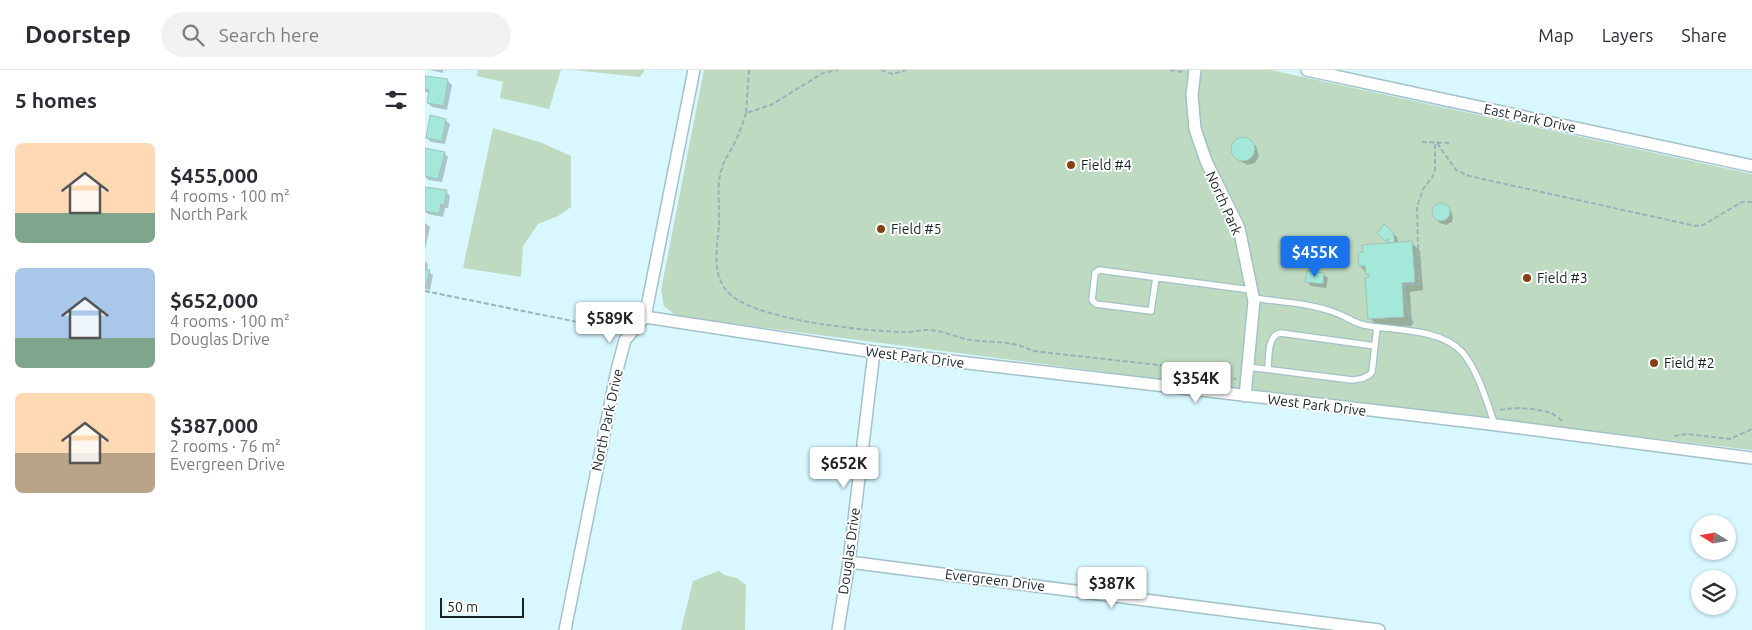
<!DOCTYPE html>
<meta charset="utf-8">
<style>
:root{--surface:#fff;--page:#f2f2f3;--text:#2b2b33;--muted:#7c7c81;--line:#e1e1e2;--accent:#1a73e8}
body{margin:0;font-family:Ubuntu,sans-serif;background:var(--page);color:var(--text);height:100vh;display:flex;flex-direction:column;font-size:19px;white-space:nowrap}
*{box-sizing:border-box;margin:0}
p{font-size:16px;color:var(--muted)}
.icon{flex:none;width:28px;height:28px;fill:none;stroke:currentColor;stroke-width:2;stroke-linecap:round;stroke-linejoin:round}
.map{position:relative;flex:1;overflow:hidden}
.sheet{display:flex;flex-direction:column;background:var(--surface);width:425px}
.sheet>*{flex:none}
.needle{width:32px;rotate:281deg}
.fabs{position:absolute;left:1266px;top:445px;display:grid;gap:10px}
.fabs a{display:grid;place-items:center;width:45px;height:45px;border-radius:50%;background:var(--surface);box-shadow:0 1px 4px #0004;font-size:25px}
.scale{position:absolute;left:15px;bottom:12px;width:84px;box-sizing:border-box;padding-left:5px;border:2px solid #172325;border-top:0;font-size:14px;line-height:18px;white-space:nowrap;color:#172325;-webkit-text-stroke:4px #fff;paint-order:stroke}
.price{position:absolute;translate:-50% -42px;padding:0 11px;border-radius:5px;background:#fff;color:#222;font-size:16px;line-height:32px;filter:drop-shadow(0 1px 2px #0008)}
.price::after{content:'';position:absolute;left:50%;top:30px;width:15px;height:11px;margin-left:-8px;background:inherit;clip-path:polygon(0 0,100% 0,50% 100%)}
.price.selected{background:var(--accent);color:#fff}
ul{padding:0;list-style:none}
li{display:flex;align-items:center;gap:15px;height:125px;padding:0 15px}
li span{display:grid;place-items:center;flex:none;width:140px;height:100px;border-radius:8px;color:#555}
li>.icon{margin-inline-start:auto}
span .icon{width:60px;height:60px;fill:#fffc;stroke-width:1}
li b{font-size:21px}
h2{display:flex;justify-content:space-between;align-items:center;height:60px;padding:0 15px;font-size:21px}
header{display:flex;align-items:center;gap:30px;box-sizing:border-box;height:70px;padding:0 25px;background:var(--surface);border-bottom:1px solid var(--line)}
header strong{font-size:24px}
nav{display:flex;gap:28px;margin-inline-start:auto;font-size:18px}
.search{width:350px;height:45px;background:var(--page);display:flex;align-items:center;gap:12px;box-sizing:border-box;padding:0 18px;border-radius:28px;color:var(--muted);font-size:19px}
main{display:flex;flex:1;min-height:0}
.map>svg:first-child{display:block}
.green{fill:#bedac1}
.shadow{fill:#0003}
.building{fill:#a4e8da;stroke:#a3c1ba}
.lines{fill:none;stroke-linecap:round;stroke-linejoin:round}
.lane-casing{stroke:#a2c1c8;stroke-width:8}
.street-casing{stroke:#a2c1c8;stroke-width:14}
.path{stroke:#9ab3b9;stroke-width:2;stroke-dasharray:5 2.5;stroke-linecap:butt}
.lane{stroke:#fff;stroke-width:5.5}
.street{stroke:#fff;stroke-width:11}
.poi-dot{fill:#864215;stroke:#fff;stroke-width:2}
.labels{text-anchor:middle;stroke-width:4;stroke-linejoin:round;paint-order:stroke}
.street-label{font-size:14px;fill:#172325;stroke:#fff}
.poi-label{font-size:14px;fill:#172325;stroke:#fff;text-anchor:start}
</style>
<header>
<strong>Doorstep</strong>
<div class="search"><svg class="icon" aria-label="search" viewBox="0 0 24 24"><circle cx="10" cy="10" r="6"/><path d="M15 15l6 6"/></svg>Search here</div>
<nav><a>Map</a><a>Layers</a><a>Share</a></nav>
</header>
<main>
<section class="sheet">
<h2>5 homes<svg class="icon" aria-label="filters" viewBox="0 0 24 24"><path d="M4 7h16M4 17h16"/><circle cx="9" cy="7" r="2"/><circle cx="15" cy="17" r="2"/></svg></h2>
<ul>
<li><span style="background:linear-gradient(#ffd9b3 70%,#7fa58c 0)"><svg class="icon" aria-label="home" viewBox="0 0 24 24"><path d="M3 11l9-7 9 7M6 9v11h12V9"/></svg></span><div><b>$455,000</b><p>4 rooms · 100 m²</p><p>North Park</p></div></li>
<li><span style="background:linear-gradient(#a9c7e8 70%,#7fa58c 0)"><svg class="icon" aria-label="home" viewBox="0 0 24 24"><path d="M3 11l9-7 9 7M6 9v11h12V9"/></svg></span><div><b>$652,000</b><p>4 rooms · 100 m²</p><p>Douglas Drive</p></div></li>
<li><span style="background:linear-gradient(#ffd9b3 60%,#b9a48a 0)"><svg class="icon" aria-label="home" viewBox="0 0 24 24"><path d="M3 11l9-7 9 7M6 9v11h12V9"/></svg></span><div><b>$387,000</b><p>2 rooms · 76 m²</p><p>Evergreen Drive</p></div></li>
</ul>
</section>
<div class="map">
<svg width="1327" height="560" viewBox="0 0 1327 560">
<rect width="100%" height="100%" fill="#d8f7ff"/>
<path class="green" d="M53 0H136L124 39 75 28 78 12 52 6Z
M148 0H220L215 7Z
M279 0H846L1327 104V380L771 314 265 248 249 244 239 236 236 220Z
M68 58 117 73 146 86V137L133 146 113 154 98 176 96 207 38 198Z
M294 501 299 505 312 508 321 515 320 560H256L268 511Z"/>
<path class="shadow" d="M5 0H18V3Z
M0 7 23 11 27 15 22 40 7 37 3 33 5 23 0 22Z
M20 50 25 54 20 74 6 72 2 68Z
M819 68 826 72 831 76 834 86 830 93 823 95 815 91 810 87 808 78 811 70Z
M19 83 23 87 17 112 3 110 0 106V87Z
M0 118 21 122 25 126 23 138H20L18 147 3 144 0 141Z
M1015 134 1021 136 1026 141 1028 147 1027 152 1021 155 1015 153 1011 149 1008 143 1010 137Z
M0 153 5 157 0 180Z
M954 163H967L972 167 973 173 986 172 995 181 998 220 985 222 987 256 953 257 945 248 947 209 935 196 966 174Z
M0 191 3 194 2 201 8 205 5 220 0 219Z
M898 204 903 208 901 218 886 216 882 212Z"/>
<path class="building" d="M0 6 23 9 19 36 2 33 4 20 0 19Z
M5 45 21 49 17 71 1 68Z
M806 79a12 12 0 1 1 24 0a12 12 0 1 1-24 0Z
M0 78 20 82 13 109 0 106Z
M0 117 22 120 19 135 16 134 14 144 0 141Z
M1007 142a9 9 0 1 1 18 0a9 9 0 1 1-18 0Z
M959 154 968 162 970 172 963 173V169L960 171 952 163Z
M987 171 990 212 977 213 979 247 943 249 940 208 944 207V204H941L940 196H934L933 183 938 182 937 175Z
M0 199 5 200 1 216H0Z
M882 201 899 203 898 214 880 212Z"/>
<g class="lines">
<g class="lane-casing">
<path id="lane" d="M731 208 726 241 671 234 667 230 670 203 674 200 826 220
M828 228C856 232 885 233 911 243 920 246 929 253 939 255 968 261 1016 258 1037 282 1053 300 1062 333 1070 355
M823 297 927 310C934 309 942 309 947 302L952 257
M843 299C844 287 842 265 856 263L950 276"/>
</g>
<g class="street-casing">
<path id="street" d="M770 0 767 25 770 59 781 91 814 158 829 231 820 326
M882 0 1327 96
M220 247 449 282 1056 353 1327 388
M424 492 954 560
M140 560 192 300 200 270 220 247 269 0
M413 560 424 492 449 282"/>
</g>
<path class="path" d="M324 0 321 43 346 35 398 3 413 0
M456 0 468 4 481 0
M745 0 758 2
M321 43C318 53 314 64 309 74 305 82 299 90 297 98 291 115 295 136 294 154 293 176 286 201 301 220 323 250 445 262 482 262 489 262 495 260 501 260 516 260 531 267 545 270 569 273 586 270 608 281L778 300 811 309
M997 72 1024 73
M1012 73 1031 100 1044 106 1257 153 1271 156 1278 155 1317 132H1327
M0 221 187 259
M988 254 980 229 979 215 994 214 992 137 998 119 1008 106 1010 100V73
M1075 340C1088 337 1112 338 1126 343 1130 345 1135 349 1139 352
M1249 366 1262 364 1305 369 1327 359"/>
<use href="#lane" class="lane"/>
<use href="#street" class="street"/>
</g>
<g class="poi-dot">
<circle cx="646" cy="95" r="5"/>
<circle cx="456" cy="159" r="5"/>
<circle cx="1102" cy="208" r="5"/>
<circle cx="1229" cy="293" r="5"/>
</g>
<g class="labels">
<g class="street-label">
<text transform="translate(1105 48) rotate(12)" y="5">East Park Drive</text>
<text transform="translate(799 133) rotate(66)" y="5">North Park</text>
<text transform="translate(490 287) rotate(7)" y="5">West Park Drive</text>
<text transform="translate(892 335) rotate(7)" y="5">West Park Drive</text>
<text transform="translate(182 350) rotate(-78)" y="5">North Park Drive</text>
<text transform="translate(424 481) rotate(-82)" y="5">Douglas Drive</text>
<text transform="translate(570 510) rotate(7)" y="5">Evergreen Drive</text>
</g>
<g class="poi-label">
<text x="656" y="100">Field #4</text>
<text x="466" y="164">Field #5</text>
<text x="1112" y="213">Field #3</text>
<text x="1239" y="298">Field #2</text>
</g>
</g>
</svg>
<div class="fabs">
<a><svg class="needle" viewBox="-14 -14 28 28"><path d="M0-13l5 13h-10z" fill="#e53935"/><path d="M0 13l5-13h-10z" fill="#7c7c81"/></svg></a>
<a><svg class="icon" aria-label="layers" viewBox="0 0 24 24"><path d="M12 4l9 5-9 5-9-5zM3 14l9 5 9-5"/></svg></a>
</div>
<div class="scale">50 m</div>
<b class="price selected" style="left:890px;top:208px">$455K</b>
<b class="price" style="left:185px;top:274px">$589K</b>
<b class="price" style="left:771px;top:334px">$354K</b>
<b class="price" style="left:419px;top:419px">$652K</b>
<b class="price" style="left:687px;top:539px">$387K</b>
</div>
</main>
